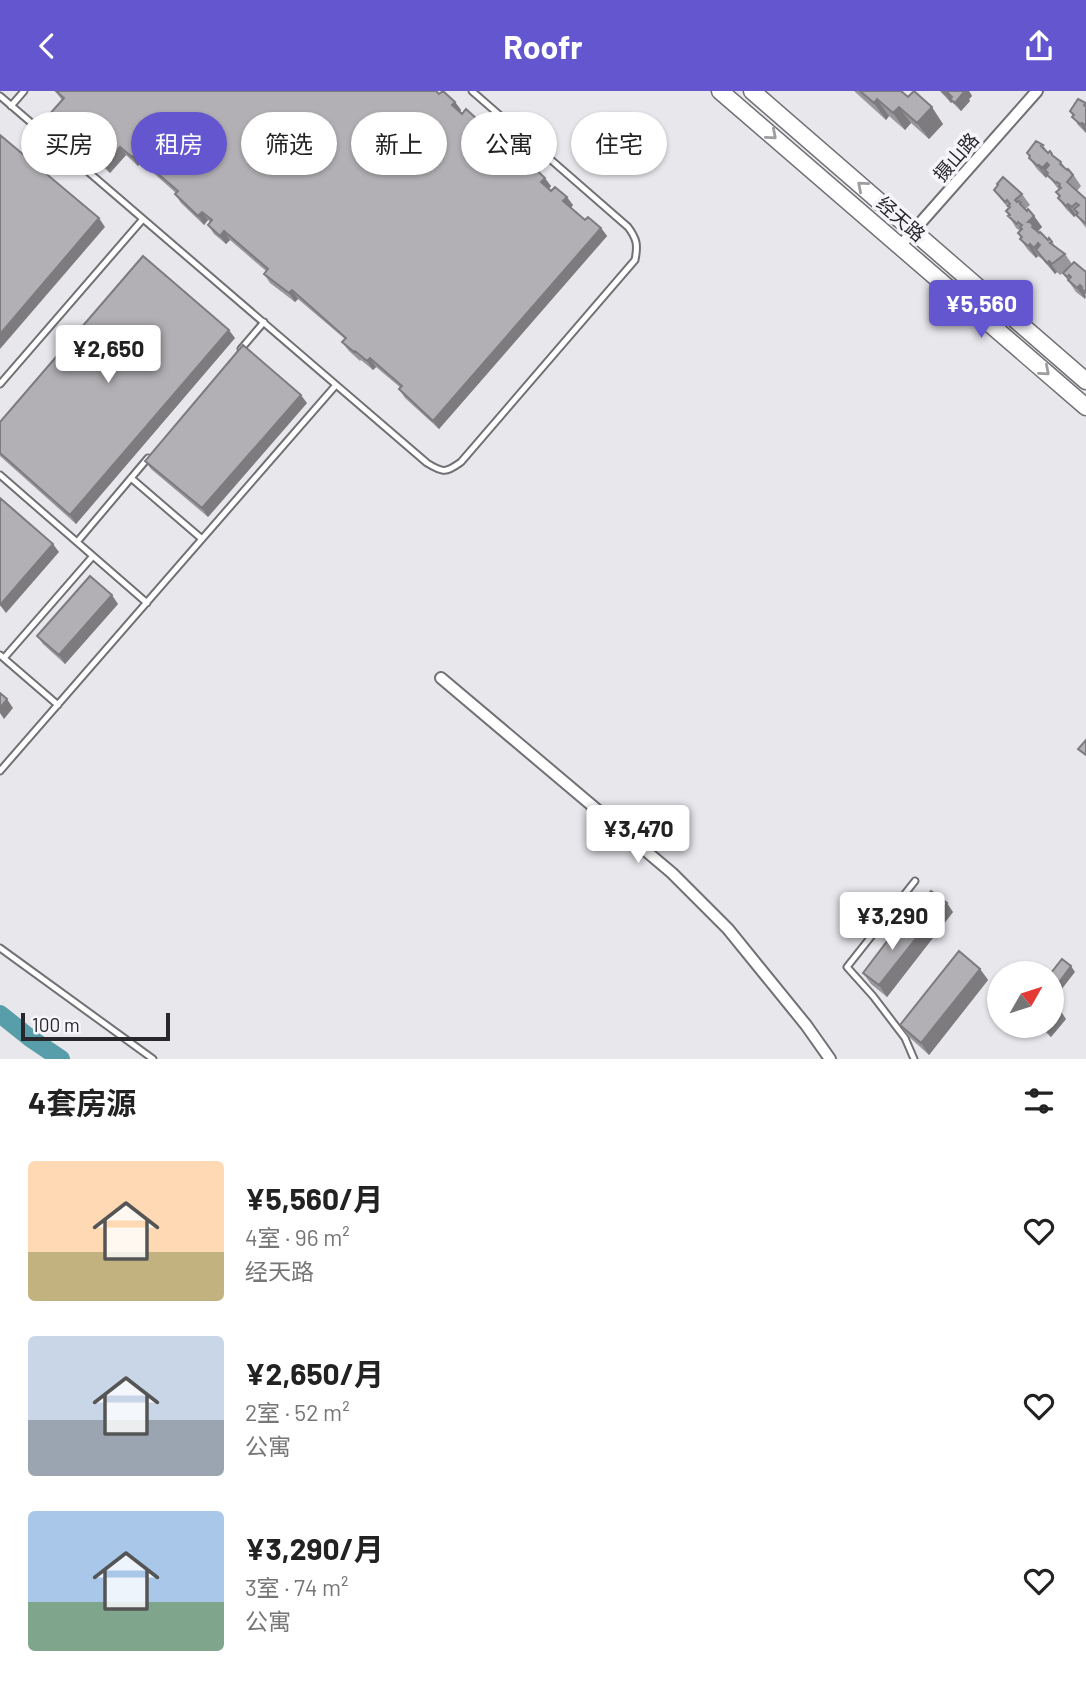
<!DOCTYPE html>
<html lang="zh">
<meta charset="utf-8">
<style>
:root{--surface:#fff;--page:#f2f2f2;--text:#222;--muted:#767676;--accent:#6456cf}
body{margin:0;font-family:Barlow,"Noto Sans SC",sans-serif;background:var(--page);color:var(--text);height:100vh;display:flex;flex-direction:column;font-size:26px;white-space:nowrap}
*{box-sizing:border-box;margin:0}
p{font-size:23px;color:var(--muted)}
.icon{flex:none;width:38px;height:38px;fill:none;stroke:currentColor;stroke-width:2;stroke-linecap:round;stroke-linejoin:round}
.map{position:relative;height:968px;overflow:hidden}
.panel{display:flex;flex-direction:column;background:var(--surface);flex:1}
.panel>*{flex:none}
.top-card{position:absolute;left:21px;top:21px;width:700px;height:63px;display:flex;gap:14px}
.needle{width:46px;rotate:51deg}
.tools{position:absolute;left:987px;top:870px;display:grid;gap:14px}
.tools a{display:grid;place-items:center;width:77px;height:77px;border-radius:50%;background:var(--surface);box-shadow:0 2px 5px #0004;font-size:35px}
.scale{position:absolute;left:21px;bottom:18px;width:149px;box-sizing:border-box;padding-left:7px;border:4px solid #28282a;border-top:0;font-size:19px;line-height:24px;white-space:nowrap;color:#28282a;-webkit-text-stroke:5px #f5f5fa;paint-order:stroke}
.price{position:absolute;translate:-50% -60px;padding:0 16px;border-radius:7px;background:#fff;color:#222;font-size:23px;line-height:46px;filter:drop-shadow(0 2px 4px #0008)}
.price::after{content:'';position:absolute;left:50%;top:42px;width:21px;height:16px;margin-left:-10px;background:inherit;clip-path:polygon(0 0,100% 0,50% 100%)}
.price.current{background:var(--accent);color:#fff}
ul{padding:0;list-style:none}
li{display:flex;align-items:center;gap:21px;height:175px;padding:0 28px}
li span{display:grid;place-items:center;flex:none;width:196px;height:140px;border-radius:7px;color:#555}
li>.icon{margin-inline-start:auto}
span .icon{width:84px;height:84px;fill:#fffc;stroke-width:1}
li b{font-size:30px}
h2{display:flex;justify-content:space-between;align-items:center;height:84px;padding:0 28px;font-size:30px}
.tag{padding:0 24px;border-radius:32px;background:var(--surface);box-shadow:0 2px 5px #0004;font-size:24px;line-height:63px}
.tag.current{background:var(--accent);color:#fff}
header{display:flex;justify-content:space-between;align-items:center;height:91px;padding:0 28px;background:var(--accent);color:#fff;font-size:32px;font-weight:700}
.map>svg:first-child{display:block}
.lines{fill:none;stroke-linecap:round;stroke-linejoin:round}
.river{stroke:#579daa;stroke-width:18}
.service-casing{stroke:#707075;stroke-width:9}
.minor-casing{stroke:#707075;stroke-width:14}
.secondary-casing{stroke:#707075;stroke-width:19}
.service{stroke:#fff;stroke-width:5}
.minor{stroke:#fff;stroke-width:10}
.secondary{stroke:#fff;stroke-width:16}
.wall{fill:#99979b}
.shaded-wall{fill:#7d7b7e}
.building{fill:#b2b0b4;stroke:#7d7b7e;stroke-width:2}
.oneway{stroke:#9e9e9f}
.labels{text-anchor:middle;stroke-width:7;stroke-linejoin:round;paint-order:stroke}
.street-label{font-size:19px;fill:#28282a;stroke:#f5f5fa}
</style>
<header><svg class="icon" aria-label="back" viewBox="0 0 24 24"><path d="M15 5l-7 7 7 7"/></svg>Roofr<svg class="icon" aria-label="share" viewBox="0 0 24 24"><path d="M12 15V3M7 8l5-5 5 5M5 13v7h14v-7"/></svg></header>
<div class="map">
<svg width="1086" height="968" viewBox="0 0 1086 968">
<rect width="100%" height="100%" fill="#e7e7ec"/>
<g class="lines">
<path class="river" d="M0 923 30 947 61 968"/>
<g class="service-casing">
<path id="service" d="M0 5 427 372C443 382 446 382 461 371L635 169C638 154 637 148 628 136L472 0
M11 15 24 0
M241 258 264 231
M0 293 143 128
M0 384 147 512
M131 387 202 448
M77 451 148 367
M0 564 58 614
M4 567 93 465
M0 680 336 294
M0 857 153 968
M914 968 905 947 873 905 847 876 915 790"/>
</g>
<g class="minor-casing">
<path id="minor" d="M900 155 1037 0
M441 587 672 782 728 838 806 934 830 968"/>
</g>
<g class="secondary-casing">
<path id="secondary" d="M720 0 1086 316
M752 0 1086 290"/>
</g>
<use href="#service" class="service"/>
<use href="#minor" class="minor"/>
<use href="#secondary" class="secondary"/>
</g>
<path class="wall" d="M55 0H436L439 3 455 11 461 19 460 21 484 37 482 40 506 56 504 59 528 77 527 79 551 95 549 98 573 114 571 117 585 129 601 137 607 145 439 338 405 307 399 298 401 297 376 276 373 279 361 269 360 270 349 260 342 251 345 248 298 208 295 211 270 192 264 183 266 180 230 149 226 153 214 143 208 134 210 131 208 129 204 134 181 112 175 103 176 102 141 71 138 75 126 64 110 82 54 34 48 25 62 9Z
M854 0H901L943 33 929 48 911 32 905 39 889 25 886 29Z
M940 0H969L972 5 969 8 970 10 961 20 952 11 951 12Z
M1086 13V42L1078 34 1070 20Z
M1043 54 1048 62 1061 71 1067 79 1071 80 1081 95 1077 100 1086 108V137L1076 124 1074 126 1066 118 1058 107 1059 106 1056 101 1059 99 1049 86 1047 85 1046 87 1037 78 1029 67 1030 66 1027 62Z
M994 99 1022 103 1030 114 1025 118 1034 125 1042 136 1037 141 1048 149 1049 147 1055 155 1065 163 1072 173 1086 181 1085 208 1076 201 1063 182 1060 184 1057 181 1055 183 1042 168 1038 165 1036 167 1028 159 1020 148 1021 147 1018 142 1020 140 1016 137 1006 120 1008 117Z
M235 247 76 433 0 365V331Z
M307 312 208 426 151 378 145 370Z
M118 513 65 573 43 553 37 545Z
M953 821 887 906 871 893 863 882 907 830Z
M980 878 988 889 929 964 908 945 900 934Z
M1066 928 1051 946 1037 934H1052Z"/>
<path class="shaded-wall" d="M963 0H969L972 5 969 8 970 10 961 20 955 12Z
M947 1 953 10 950 8 952 11 951 12 945 3Z
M877 8 889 25 886 29 874 12Z
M455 11 461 19 458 23 452 14Z
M899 16 911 32 905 39 893 22Z
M932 16 943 33 929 48 917 32Z
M478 29 484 37 480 42 474 33Z
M1082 32 1086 37V42L1080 33Z
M500 48 506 56 502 61 496 52Z
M120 56 126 64 110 82 104 74Z
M135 63 141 71 138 75 132 66Z
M522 69 528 77 525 81 519 72Z
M1047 72 1055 84 1045 79 1050 88 1042 77Z
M1039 74 1047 85 1046 87 1038 75Z
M545 87 551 95 547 100 541 91Z
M567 106 573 114 569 119 563 110Z
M1068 113 1076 124 1074 126 1066 115Z
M202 121 208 129 204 134 198 125Z
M1034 125 1042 136 1037 141 1028 131Z
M99 127 105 136 0 258V243Z
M601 137 607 145 439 338 433 330Z
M224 140 230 149 226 153 220 145Z
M1038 152 1046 163 1036 159 1042 168 1034 157Z
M1030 153 1038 165 1036 167 1028 155Z
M1049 170 1057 181 1055 183 1047 172Z
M1080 194 1086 205 1085 208 1077 197Z
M292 199 298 208 295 211 289 202Z
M229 239 235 247 76 433 70 424Z
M370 267 376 276 373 279 367 270Z
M301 304 307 312 208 426 202 417Z
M53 453 59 461 6 522 0 514Z
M112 504 118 513 65 573 59 564Z
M7 608 13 617 4 628 0 622V617Z
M947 812 953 821 887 906 879 894 921 841Z
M1071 875 1075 881 1061 899 1057 894Z
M980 878 988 889 929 964 921 952Z
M1060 919 1066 928 1051 946 1045 938 1048 934H1052V930Z"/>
<path class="building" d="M56 0H436L439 3 443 0 455 11 452 14 462 23 466 18 478 29 474 33 485 42 488 38 500 48 496 52 507 61 510 58 522 69 519 72 529 81 533 76 545 87 541 91 551 100 555 96 567 106 563 110 585 129 588 126 601 137 433 330 399 298 402 295 370 267 367 270 355 260 354 261 342 251 346 247 292 199 289 202 264 183 268 178 224 140 220 145 208 134 212 129 202 121 198 125 175 103 178 100 135 63 132 66 120 56 104 74 48 25 64 7Z
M860 0H901L908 6 914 0 932 16 917 32 899 16 893 22 877 8 874 12Z
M942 0H963L964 1 955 12 950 8 952 6 947 1 945 3Z
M1078 8 1086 12 1084 14 1086 16V35L1082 32 1080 33 1072 26 1074 24 1070 20Z
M0 44 99 127 0 243Z
M1036 50 1043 54 1041 55 1048 62 1050 60 1052 63V64L1061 71 1060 73 1067 79 1068 78 1073 84 1067 91 1086 108V131L1085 132 1076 124 1078 122 1074 118 1079 114 1076 112 1072 116 1068 113 1066 115 1058 107 1060 105 1056 101 1061 97 1059 95 1060 93 1057 91 1056 92 1047 84 1048 82 1045 79 1049 74 1047 72 1042 77 1039 74 1038 75 1029 67 1030 65 1027 62Z
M1003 86 1022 103 1015 109 1017 111 1019 110 1021 112 1020 113 1027 120 1028 118 1034 125 1028 131H1030L1033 134 1032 136 1039 142 1040 141 1048 149 1049 147 1052 151 1050 152 1065 163 1052 173 1049 170 1047 172 1036 159 1040 154 1038 152 1034 157 1030 153 1028 155 1020 148 1022 146 1018 142 1022 138 1020 136 1022 134 1018 131 1017 133 1008 125 1010 124 1006 120 1010 116 1008 115 1010 113 1007 109 1005 111 994 99 998 94 997 93Z
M143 165 229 239 70 424 0 362V331Z
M1074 171 1086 181V202L1081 197 1082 196 1080 194 1077 197 1068 189 1071 186 1069 184 1067 186 1063 182Z
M243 254 301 304 202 417 145 370Z
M0 407 53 453 0 514Z
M90 485 112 504 59 564 37 545Z
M0 602 7 608 0 617Z
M1086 649V664L1078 658Z
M931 800 947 812 923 844 907 830Z
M904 828 921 841 879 894 863 882Z
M959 860 980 878 921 952 900 934Z
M1062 868 1071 875 1057 894 1052 890 1051 882Z
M1052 912 1060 919 1052 930Z"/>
<defs><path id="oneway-chevron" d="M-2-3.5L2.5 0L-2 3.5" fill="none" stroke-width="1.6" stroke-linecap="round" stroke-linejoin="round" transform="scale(1.75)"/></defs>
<g class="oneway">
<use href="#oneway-chevron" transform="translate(772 44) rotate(41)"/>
<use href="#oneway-chevron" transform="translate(862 95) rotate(-139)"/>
<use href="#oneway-chevron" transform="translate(1045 280) rotate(41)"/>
</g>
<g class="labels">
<g class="street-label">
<text transform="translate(956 66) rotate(-49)" y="7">摄山路</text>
<text transform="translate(901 128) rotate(41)" y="7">经天路</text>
</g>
</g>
</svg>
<div class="tools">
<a><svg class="needle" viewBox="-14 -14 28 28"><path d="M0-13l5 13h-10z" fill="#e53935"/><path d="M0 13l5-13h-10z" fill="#767676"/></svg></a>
</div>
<div class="scale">100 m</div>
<b class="price current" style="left:981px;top:249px">¥5,560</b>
<b class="price" style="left:108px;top:294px">¥2,650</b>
<b class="price" style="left:638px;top:774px">¥3,470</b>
<b class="price" style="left:892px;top:861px">¥3,290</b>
<div class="top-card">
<a class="tag">买房</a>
<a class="tag current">租房</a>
<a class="tag">筛选</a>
<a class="tag">新上</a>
<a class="tag">公寓</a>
<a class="tag">住宅</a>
</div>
</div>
<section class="panel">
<h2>4套房源<svg class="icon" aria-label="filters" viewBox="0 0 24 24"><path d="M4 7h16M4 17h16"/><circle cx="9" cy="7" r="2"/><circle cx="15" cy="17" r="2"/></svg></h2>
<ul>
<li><span style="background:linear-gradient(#ffd9b3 65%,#c2b280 0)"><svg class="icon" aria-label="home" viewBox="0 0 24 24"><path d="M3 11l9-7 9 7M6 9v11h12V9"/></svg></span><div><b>¥5,560/月</b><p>4室 · 96 m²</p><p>经天路</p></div><svg class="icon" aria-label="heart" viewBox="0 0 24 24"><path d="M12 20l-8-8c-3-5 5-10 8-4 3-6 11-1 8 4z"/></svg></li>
<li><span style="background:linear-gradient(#c9d6e8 60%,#9aa5b1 0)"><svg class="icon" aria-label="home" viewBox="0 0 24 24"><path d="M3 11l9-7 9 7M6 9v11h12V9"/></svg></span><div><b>¥2,650/月</b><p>2室 · 52 m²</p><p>公寓</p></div><svg class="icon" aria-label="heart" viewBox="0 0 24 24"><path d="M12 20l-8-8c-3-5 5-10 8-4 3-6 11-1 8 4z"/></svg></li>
<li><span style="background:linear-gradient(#a9c7e8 65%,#7fa58c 0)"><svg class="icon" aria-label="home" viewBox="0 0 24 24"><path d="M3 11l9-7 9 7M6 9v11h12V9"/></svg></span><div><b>¥3,290/月</b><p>3室 · 74 m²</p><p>公寓</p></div><svg class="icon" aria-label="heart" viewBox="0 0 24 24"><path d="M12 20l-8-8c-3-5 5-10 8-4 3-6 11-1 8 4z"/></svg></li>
</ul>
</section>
